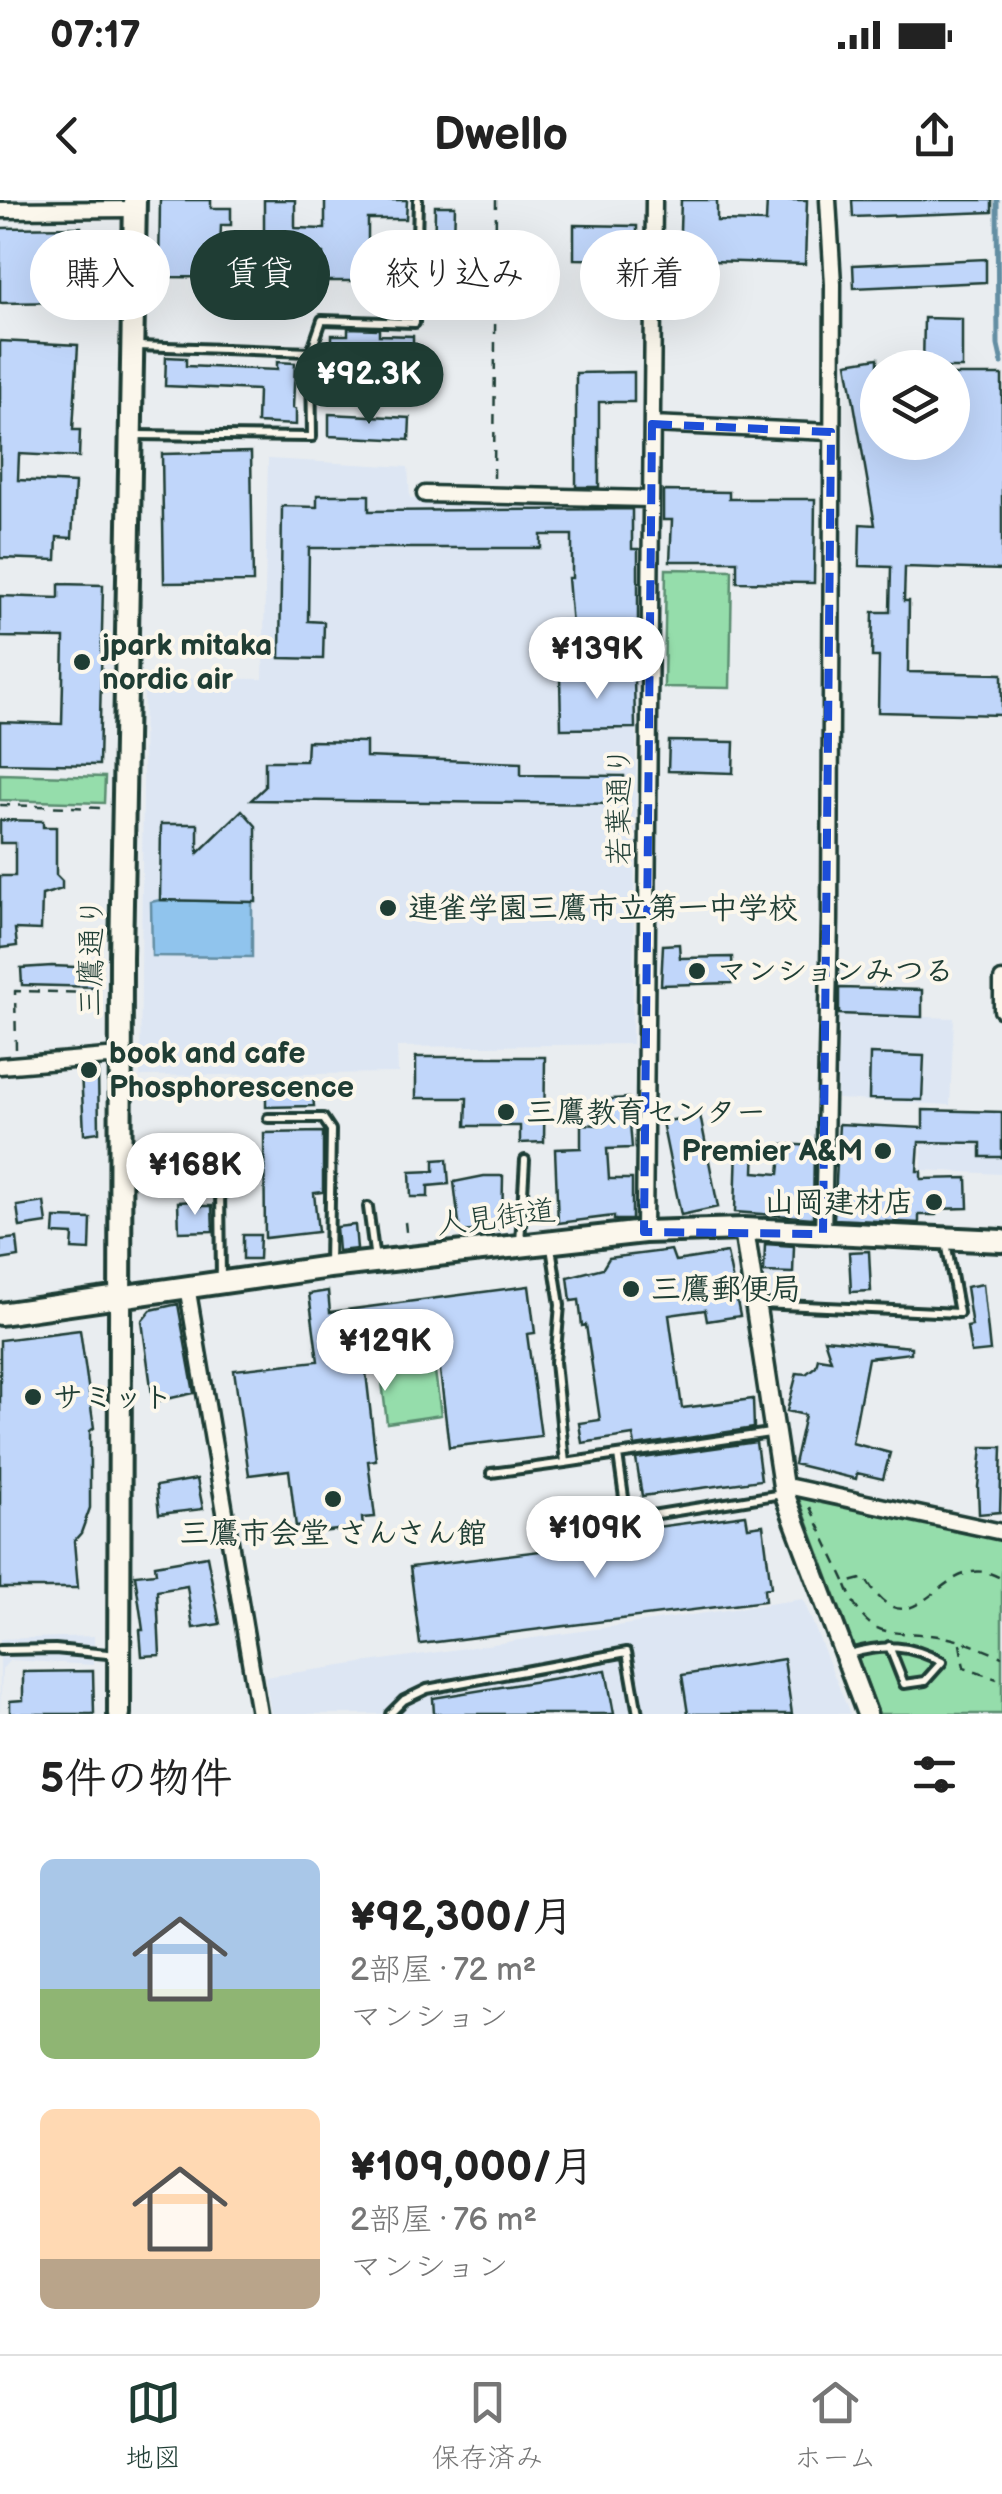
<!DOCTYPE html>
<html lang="ja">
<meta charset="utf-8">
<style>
:root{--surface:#fff;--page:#f2f2f2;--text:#222;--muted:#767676;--line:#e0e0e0;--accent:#1f3d34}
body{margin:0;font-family:"Balsamiq Sans","Klee One",sans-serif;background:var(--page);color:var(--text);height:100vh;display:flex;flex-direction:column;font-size:38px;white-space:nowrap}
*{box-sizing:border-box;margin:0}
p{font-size:32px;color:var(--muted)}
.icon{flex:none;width:55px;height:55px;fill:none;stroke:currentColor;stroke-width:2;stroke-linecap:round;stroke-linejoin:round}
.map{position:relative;height:1514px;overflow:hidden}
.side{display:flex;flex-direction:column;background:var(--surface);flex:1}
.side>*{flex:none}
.guide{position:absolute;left:30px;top:30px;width:942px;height:90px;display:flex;gap:20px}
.controls{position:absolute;left:860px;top:150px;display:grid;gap:20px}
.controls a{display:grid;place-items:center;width:110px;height:110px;border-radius:50%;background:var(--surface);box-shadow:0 10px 40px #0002;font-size:50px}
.price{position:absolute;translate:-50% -85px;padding:0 22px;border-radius:35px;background:#fff;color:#222;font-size:32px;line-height:65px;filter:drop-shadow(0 2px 5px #0008)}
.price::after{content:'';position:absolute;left:50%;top:60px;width:30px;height:22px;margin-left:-15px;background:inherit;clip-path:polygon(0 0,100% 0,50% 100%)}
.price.selected{background:var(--accent);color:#fff}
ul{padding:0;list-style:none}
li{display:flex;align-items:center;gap:30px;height:250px;padding:0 40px}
li span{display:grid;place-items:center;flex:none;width:280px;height:200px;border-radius:15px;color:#555}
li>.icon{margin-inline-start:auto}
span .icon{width:120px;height:120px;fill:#fffc;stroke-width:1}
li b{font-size:42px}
h2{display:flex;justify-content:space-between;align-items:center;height:120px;padding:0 40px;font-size:42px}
.pill{padding:0 35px;border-radius:45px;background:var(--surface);box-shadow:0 10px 40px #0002;font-size:35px;line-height:90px}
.pill.selected{background:var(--accent);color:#fff}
.status{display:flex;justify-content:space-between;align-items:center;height:70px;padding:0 50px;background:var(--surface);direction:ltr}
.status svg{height:28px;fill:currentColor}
header{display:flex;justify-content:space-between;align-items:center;height:130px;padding:0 40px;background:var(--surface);font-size:45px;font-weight:600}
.tabs{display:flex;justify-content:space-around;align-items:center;height:140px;border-top:2px solid var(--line);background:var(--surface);font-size:28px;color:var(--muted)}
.tabs a{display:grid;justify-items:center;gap:5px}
.tabs .selected{color:var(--accent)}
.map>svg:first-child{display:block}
.built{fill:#dde6f3}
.green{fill:#95ddab;stroke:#5a8d70;stroke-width:2.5}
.water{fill:#90c4ed;stroke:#638ea3;stroke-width:2.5}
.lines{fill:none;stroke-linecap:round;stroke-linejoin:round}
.stream{stroke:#638ea3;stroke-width:5}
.building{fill:#c0d6fa;stroke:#1f3d34;stroke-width:2.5}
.service-casing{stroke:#1f3d34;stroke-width:14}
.minor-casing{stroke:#1f3d34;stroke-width:21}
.tertiary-casing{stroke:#1f3d34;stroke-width:25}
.secondary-casing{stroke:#1f3d34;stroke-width:28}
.path{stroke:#1f3d34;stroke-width:2.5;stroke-dasharray:10 8;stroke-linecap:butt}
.service{stroke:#fbf7ec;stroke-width:6}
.minor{stroke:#fbf7ec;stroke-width:14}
.tertiary{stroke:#fbf7ec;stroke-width:18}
.secondary{stroke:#fbf7ec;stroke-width:20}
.marked{fill:none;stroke:#1d4ed8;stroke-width:8;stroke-dasharray:20 12;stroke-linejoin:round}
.poi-dot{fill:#1f3d34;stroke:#fbf7ec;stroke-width:4}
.labels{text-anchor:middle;stroke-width:8;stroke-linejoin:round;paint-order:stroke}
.poi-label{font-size:30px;font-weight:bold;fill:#1f3d34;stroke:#fbf7ec;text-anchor:start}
.street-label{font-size:30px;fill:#1f3d34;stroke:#fbf7ec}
</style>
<div class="status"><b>07:17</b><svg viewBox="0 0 49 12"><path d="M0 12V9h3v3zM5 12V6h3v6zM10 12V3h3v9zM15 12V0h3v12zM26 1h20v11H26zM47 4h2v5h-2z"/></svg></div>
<header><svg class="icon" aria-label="back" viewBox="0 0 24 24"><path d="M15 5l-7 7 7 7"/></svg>Dwello<svg class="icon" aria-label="share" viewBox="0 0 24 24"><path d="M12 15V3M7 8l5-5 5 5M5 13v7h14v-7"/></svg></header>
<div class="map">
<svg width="1002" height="1514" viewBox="0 0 1002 1514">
<rect width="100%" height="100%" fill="#e9edf0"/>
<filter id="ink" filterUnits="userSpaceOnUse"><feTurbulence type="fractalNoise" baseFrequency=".01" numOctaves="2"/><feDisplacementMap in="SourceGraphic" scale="20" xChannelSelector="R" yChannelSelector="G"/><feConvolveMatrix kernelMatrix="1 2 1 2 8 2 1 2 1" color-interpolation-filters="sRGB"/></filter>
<g filter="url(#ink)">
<path class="built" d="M268 259 408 267 410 298 493 296 639 302 638 364 581 361 580 441 638 444 632 844 397 847 398 873 140 876 144 478 263 479Z
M839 814 954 818 950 905 837 899Z
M923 910 1002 912V974L922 970Z
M763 1044H795V1098L762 1097Z
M803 1399 850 1514H271L265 1477Z
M94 1436V1465L10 1460 2 1469 0 1514V1439Z"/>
<path class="green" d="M666 369 732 370 730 488 664 487Z
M0 574 105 577 104 603 0 600Z
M432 1150 441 1215 387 1223 379 1157Z
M804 1292 1002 1335V1514H879L799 1299Z"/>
<path class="water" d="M160 700 252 702V757L152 756 151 702Z"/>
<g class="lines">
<path class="stream" d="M997 0 998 145 1002 163"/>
</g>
<path class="building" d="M160 0H211V8H231V25H221L220 51H264V0H295V28L325 29V0H407L406 19H368V58L405 59V81H323V53H294V78L159 77Z
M681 0H717V21L766 22 767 0H807L805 64 679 60Z
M852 0H992V12L853 17Z
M435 6H455L453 77 434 76Z
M574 25 637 26V60L574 59Z
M81 27V64H73L74 102 0 103V28Z
M986 59V82L854 88 853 65Z
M924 118 962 119V168H923Z
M348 128 379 129V135L413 136V163L332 162V135H348Z
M0 141 78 145 73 230H80L79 257 19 254 18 280 75 283 72 338 57 337 56 360 0 358Z
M166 157 186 158V166L277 170V162L295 163 293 208 296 209V225L257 223 258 190 165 186Z
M878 158V242H952V175H1002V370L905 367 904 401H909L908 472 1002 474V515L878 512 879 457H872L873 412H890L891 367 859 366 860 324 875 325 847 163Z
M634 172V202H599V287H576V173Z
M329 214 410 218 409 240 329 236Z
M251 252 253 382 164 383 162 254Z
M663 291 729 292V299H815L814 383 737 382V361H670L672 320H663Z
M317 295H369V311L632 309V349H638V440L573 437 568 378H572V335H541V348H309L308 421 324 422 323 459 280 458 282 306 317 307Z
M59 384 103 385 99 565 0 563V522L62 524 64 438 0 437V396L59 398Z
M560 476H634L635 528 561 529Z
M307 541 366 542V557L521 563V575L624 576V604L251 600 265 587V561H306Z
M669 541 734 542 733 573 668 571Z
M242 610 256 626V702L160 700 161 624H198V653Z
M0 620 43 621V627H56V675L62 681V689L42 695 41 730 15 729 17 746 0 748V676H15V643H0Z
M679 744 680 758 732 757 733 783 661 785 663 745Z
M52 766 99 768V787L22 785 21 768Z
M839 788 922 790V817L839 814Z
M870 854 924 856 922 900 869 899Z
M416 857H545L544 942 520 943V926H466L467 898H416Z
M98 868 99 932 84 934 81 870Z
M318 881 319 896H313L314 906 266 907V882Z
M628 898 632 948 607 949 609 979H632V1020H614V1016L558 1023 555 949 581 948V924L599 925 597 900Z
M923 910 1002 912V957H981V943L919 942 917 971H921V979L967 978 968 1008 936 1009V1015H919V1023L834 1019 839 924 923 928Z
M700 915 718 1007 681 1015 662 922Z
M323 932V992L314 993 318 1032 265 1038 264 933Z
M737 944H755L754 972 779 974 782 944 814 946 813 1018 735 1012Z
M447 959 449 984 428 986V997H411L410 972 434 971V960Z
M484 976H503L502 1029 460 1032 454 982Z
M194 1001V1006H212L213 1031 179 1032 178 1002Z
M44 1002 47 1023 20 1027 17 1006Z
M55 1018 91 1019 90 1050 72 1049 73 1035 54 1034Z
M355 1025 357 1049 338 1051 336 1027Z
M243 1035H260L259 1059H243Z
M17 1038 19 1057 0 1060V1040Z
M765 1044 794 1046 793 1073 764 1072Z
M671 1050 675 1061 727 1053 740 1116 707 1121 705 1110 669 1115 682 1208 753 1199 754 1228 635 1246 633 1235 582 1243 579 1223 600 1220 586 1125 582 1126 579 1100 571 1101 568 1077 603 1068 609 1058Z
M869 1051 871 1091 851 1092 849 1052Z
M983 1084 990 1151 971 1153 967 1127 972 1126 966 1087Z
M529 1086 535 1133 527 1134 541 1236 449 1247 437 1145 364 1155 376 1260 368 1261 375 1317 362 1318 363 1327 320 1332 319 1324 296 1327 289 1270 249 1275 234 1170 318 1161 309 1094 328 1091 330 1112Z
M178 1104 194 1193 153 1202 142 1121 151 1110Z
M80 1130 94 1228 90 1231V1308L81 1333 74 1341 78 1388H0V1140Z
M824 1139 911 1147V1153L868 1158 852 1243 890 1253 883 1279 857 1273 856 1279 794 1264 805 1215 787 1211 797 1173 806 1174 816 1166 818 1158 831 1160Z
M756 1242 761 1280 642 1296 636 1259Z
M982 1247H1002L1000 1312 979 1314 978 1287Z
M197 1279 203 1309 159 1314 156 1286Z
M746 1315 748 1327 763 1325 771 1387 764 1389 765 1401 420 1444 410 1367 598 1344 597 1335Z
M207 1356 220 1424 193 1428 187 1386 157 1391 160 1455 142 1456 140 1430H143L135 1375 156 1373 155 1365Z
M784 1459 792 1514H688L682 1475Z
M606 1470 614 1514H434L433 1498Z
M93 1471 94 1514H10V1501L23 1500V1472Z"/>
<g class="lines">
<g class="service-casing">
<path id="service" d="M311 152 322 120 415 123 418 0
M133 235 312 237 311 152 138 146
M268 918H323L331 930 329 1066
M220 988 221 1080
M368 1007 375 1060
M520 1043 525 960
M551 1047 560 1105 555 1162 565 1263 618 1255 627 1319 782 1294
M760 1104 959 1113 946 1042
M618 1255 770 1233
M491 1273 565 1263
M0 1450 55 1449 118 1455
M849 1454C885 1444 909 1444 942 1462L925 1481 904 1484 889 1446
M390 1514 404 1500 427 1489 627 1452 638 1514"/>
</g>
<g class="minor-casing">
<path id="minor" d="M0 10 135 9
M652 224 831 232
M425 294 649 299
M1002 780V810
M0 866 107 857 121 861
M644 1032 654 0
M823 1034 830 719 833 84 828 0
M187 1086 259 1514
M782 1285 1002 1332"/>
</g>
<g class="tertiary-casing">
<path id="tertiary" d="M744 1029 784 1293 867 1514"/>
</g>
<g class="secondary-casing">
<path id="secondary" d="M0 1114 329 1067 644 1032 744 1029 1002 1041
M119 1514 121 757 135 0"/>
</g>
<path class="path" d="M92 98a8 8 0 1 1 16 0a8 8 0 1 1-16 0Z
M494 278 496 0
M0 605 103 608
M16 849 15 791 99 793
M405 1022 407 1040
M810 1307 846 1383 865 1378C916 1463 941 1341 1002 1379
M846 1385C870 1449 894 1426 949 1438 967 1442 985 1450 1002 1457
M960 1444 964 1468 997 1479"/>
<use href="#service" class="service"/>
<use href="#minor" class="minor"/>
<use href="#tertiary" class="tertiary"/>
<use href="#secondary" class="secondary"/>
</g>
</g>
<path class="marked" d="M652 224 831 232 823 1034 644 1032Z"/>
<g class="poi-dot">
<circle cx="82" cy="462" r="10"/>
<circle cx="388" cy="708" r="10"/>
<circle cx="697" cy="771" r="10"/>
<circle cx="89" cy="870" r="10"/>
<circle cx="506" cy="912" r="10"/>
<circle cx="883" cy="951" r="10"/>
<circle cx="934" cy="1002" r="10"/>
<circle cx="631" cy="1089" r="10"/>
<circle cx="33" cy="1197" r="10"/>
<circle cx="333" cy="1299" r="10"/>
</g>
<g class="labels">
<g class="poi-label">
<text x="102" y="455">jpark mitaka<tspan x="102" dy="34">nordic air</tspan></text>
<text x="408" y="718">連雀学園三鷹市立第一中学校</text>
<text x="717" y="781">マンションみつる</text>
<text x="109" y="863">book and cafe<tspan x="109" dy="34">Phosphorescence</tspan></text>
<text x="526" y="922">三鷹教育センター</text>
<text x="863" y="961" text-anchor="end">Premier A&amp;M</text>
<text x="914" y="1012" text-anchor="end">山岡建材店</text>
<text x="651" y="1099">三鷹郵便局</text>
<text x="53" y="1207">サミット</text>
<text x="333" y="1343" text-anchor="middle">三鷹市会堂 さんさん館</text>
</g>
<g class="street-label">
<text transform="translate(619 606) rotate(-90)" y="10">若葉通り</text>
<text transform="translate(91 757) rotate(-89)" y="10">三鷹通り</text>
<text transform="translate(496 1017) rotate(-7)" y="10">人見街道</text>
</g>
</g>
</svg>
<div class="controls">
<a><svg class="icon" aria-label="layers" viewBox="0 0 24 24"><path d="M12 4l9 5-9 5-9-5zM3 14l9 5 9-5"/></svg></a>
</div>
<b class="price selected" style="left:369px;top:227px">¥92.3K</b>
<b class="price" style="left:597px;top:502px">¥139K</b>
<b class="price" style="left:195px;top:1018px">¥168K</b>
<b class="price" style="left:385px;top:1194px">¥129K</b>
<b class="price" style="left:595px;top:1381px">¥109K</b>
<div class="guide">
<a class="pill">購入</a>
<a class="pill selected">賃貸</a>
<a class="pill">絞り込み</a>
<a class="pill">新着</a>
</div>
</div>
<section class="side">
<h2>5件の物件<svg class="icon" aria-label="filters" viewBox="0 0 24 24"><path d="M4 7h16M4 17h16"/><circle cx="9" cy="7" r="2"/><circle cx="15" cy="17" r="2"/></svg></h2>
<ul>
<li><span style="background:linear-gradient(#a9c7e8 65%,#8fb573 0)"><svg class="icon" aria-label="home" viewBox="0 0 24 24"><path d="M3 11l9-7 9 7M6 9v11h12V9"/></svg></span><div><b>¥92,300/月</b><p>2部屋 · 72 m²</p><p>マンション</p></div></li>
<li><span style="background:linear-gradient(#ffd9b3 75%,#b9a48a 0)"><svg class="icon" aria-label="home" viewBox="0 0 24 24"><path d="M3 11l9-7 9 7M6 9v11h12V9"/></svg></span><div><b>¥109,000/月</b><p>2部屋 · 76 m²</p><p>マンション</p></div></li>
</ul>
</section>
<nav class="tabs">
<a class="selected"><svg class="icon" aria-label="map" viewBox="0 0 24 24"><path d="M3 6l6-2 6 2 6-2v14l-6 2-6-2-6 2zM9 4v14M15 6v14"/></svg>地図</a>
<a><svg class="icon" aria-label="saved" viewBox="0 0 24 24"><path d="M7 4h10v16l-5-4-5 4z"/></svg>保存済み</a>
<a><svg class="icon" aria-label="home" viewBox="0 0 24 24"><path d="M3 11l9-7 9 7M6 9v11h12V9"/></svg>ホーム</a>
</nav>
